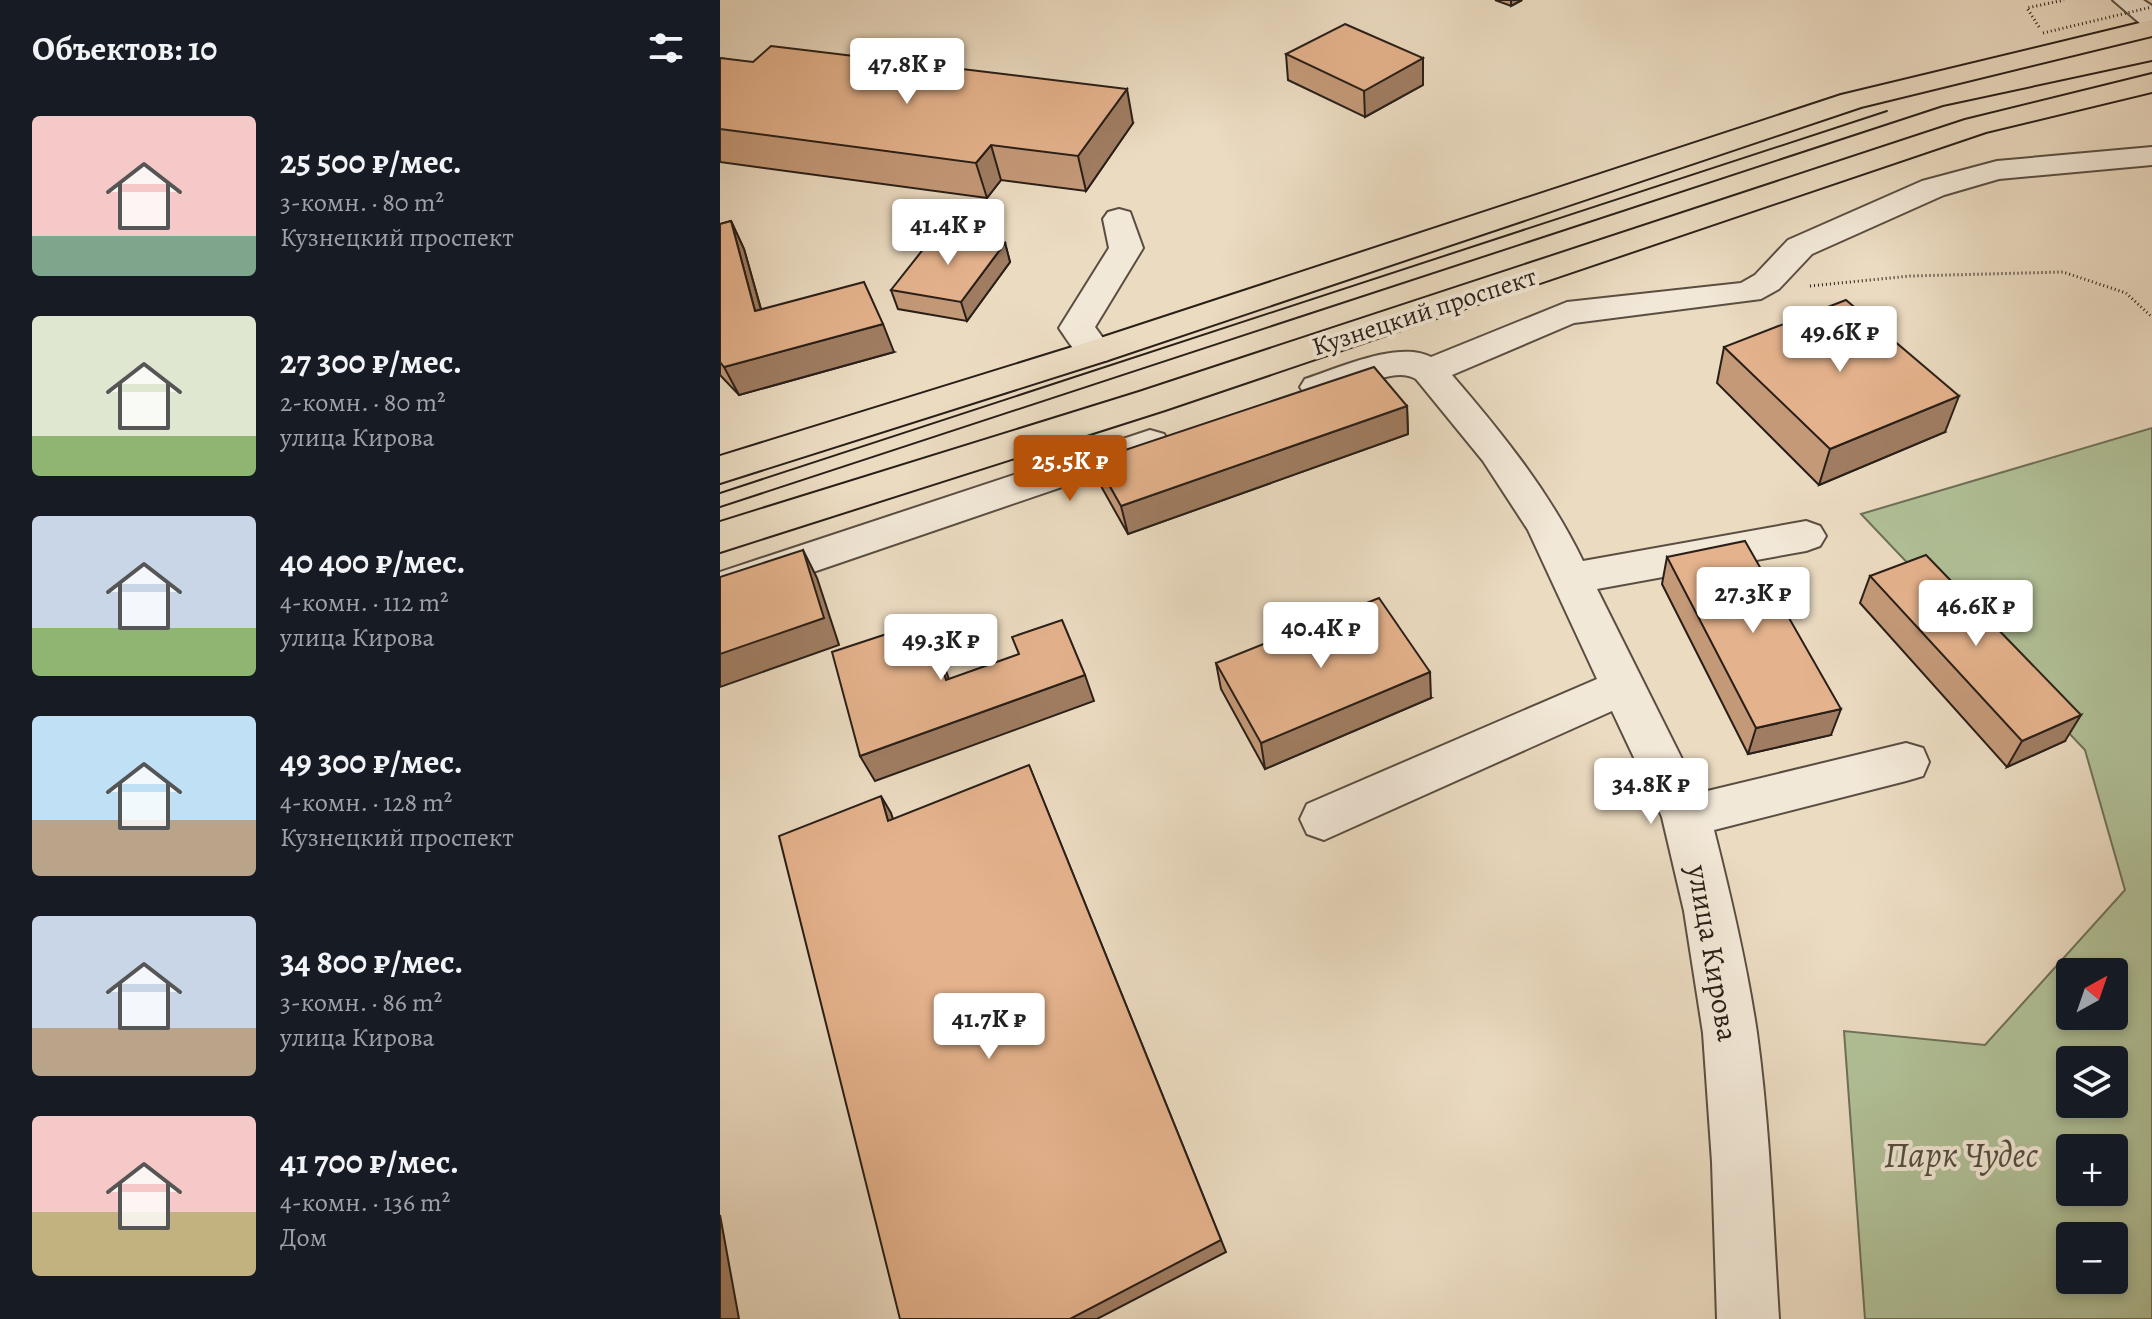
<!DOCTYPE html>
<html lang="ru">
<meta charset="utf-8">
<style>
:root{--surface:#171b24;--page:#242831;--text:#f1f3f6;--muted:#9ea1a6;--accent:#b45309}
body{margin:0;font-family:Alegreya,serif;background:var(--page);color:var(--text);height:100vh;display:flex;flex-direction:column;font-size:30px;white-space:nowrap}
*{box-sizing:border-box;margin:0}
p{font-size:26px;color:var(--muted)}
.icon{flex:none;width:44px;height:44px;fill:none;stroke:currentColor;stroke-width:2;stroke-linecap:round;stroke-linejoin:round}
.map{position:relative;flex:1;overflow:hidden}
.side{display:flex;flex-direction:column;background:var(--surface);width:720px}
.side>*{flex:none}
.needle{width:52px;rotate:40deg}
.tools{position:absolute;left:1336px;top:958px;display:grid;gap:16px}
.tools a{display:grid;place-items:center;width:72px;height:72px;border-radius:8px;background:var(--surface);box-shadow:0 4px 12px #0003;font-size:40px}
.price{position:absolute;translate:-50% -68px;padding:0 18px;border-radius:8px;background:#fff;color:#222;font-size:26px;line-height:52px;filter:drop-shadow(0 2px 4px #0008)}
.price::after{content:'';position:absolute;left:50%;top:48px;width:24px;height:18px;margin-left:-12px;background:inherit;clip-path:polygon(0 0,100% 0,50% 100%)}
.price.selected{background:var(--accent);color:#fff}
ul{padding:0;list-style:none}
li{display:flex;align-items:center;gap:24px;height:200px;padding:0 32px}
li span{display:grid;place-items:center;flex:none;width:224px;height:160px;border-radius:8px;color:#555}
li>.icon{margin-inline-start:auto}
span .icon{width:96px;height:96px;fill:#fffc;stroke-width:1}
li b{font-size:34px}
h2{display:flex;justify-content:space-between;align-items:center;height:96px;padding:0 32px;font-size:34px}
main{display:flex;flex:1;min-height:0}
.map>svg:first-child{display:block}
.green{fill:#b1c198;stroke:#6d7058;stroke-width:2;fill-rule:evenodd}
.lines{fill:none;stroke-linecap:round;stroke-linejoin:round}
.minor-casing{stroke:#5a4e42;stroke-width:4}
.major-casing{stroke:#291f18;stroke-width:4}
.path{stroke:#291f18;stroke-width:3;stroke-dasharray:1 3;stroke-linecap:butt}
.minor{fill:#f2e8d7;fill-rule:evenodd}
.major{fill:#ebdbc1;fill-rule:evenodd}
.tram{stroke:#291f18;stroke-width:2}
.path-bridge{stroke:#291f18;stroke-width:3;stroke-dasharray:1 3;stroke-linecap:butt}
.wall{fill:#c49978;stroke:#291f18;stroke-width:2}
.shaded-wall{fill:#a07d62;stroke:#291f18;stroke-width:2}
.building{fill:#e4b28c;stroke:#291f18;stroke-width:2}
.labels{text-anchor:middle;stroke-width:8;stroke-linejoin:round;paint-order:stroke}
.far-street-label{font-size:26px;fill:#291f18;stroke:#f2e8d7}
.street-label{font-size:30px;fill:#291f18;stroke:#f2e8d7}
.near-park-label{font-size:36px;font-style:italic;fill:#52503e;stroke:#f2e8d7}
</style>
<main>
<section class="side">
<h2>Объектов: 10<svg class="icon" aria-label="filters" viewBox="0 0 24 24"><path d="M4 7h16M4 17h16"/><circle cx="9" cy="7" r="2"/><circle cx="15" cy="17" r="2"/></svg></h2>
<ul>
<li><span style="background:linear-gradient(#f6c9c9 75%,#7fa58c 0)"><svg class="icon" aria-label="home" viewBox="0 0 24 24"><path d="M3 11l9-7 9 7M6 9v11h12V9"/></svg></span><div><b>25 500 ₽/мес.</b><p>3-комн. · 80 m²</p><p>Кузнецкий проспект</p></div></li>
<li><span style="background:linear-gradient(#dfe7d0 75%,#8fb573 0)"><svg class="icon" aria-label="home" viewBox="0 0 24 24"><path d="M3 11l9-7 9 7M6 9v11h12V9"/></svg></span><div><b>27 300 ₽/мес.</b><p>2-комн. · 80 m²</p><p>улица Кирова</p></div></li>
<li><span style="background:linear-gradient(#c9d6e8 70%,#8fb573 0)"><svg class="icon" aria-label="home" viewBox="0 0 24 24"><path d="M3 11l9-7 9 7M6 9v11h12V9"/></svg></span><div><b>40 400 ₽/мес.</b><p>4-комн. · 112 m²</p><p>улица Кирова</p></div></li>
<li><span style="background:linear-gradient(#bfe0f5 65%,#b9a48a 0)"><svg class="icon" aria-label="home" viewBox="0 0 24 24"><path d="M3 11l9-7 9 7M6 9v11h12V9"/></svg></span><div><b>49 300 ₽/мес.</b><p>4-комн. · 128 m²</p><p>Кузнецкий проспект</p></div></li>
<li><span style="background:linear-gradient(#c9d6e8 70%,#b9a48a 0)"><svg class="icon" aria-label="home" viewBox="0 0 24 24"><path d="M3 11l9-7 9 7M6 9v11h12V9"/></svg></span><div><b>34 800 ₽/мес.</b><p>3-комн. · 86 m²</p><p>улица Кирова</p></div></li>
<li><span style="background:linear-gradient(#f6c9c9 60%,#c2b280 0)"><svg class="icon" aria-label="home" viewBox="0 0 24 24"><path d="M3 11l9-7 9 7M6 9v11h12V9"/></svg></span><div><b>41 700 ₽/мес.</b><p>4-комн. · 136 m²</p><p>Дом</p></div></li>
</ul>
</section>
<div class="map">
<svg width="1432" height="1319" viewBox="0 0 1432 1319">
<rect width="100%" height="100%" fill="#ebdbc1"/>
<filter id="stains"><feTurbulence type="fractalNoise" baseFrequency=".0025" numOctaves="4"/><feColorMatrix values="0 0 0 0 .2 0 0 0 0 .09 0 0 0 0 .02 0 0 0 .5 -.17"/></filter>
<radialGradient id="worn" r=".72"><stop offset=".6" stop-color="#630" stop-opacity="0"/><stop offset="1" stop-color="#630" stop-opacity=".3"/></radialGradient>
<path class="green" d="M1432 428V1319H1145L1124 1031 1265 1045 1405 890 1365 750 1141 514ZM1350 972H1394V1016H1350ZM1350 1060H1394V1104H1350ZM1350 1148H1394V1192H1350ZM1350 1236H1394V1280H1350Z"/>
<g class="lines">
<g class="minor-casing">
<path id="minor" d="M1393 0H1423L1432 6V27L1422 25Z
M1432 147V165L1279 179 1224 195 1092 254 1059 289 1041 299 854 323 732 375C782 433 829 491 863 561L1086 521 1100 526 1106 536 1100 546 1086 551 877 589 979 793 1186 743 1203 748 1209 762 1203 776 1186 781 994 830C1011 897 1027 965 1037 1033 1050 1128 1053 1224 1059 1319H997L992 1162 983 1033 964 911 942 817 892 711 604 840 587 834 580 819 587 804 877 679 808 530 763 461 696 379C668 362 619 405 585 395L580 387 585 379C618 368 680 340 711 357L847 302 1021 283 1035 275 1068 240 1202 181 1277 161Z
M399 209 410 212 423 248 375 327 393 352 388 360C361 367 353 348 339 328L389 248 383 219 388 212Z
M430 430 444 434 449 443 444 452 0 604V572Z"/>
</g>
<g class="major-casing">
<path id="major" d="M1432 20V36L1141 107 388 360 0 483V456L362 344 1121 95Z
M1432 74V92L1266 132 445 410 0 552V522L419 392 1245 120Z"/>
</g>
<path class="path" d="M1319 27 1307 8 1344 0
M1090 286 1190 276 1343 272 1406 293 1432 317"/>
<use href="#minor" class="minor"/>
<use href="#major" class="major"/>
<path class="tram" d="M0 493 1167 111
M0 507 1223 106 1432 61"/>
<path class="path-bridge" d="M1323 33 1432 7"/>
</g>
<path class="wall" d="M775 0H802L791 6Z
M566 54 703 58V85L645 117 568 80Z
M0 58 413 123 366 191 281 180 267 198 0 162Z
M11 221 24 249 41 309 174 352 19 395 0 375V224Z
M285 243 290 262 247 321 178 309 171 290Z
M1004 347 1225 432 1099 485 997 383Z
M687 406 688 434 408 534 382 488 375 460Z
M947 557 1111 735 1028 754 942 584Z
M1150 576 1345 741 1287 767 1140 603Z
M496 663 711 698 545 769 501 689Z"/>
<path class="shaded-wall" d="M791 0H802L791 6Z
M703 58V85L645 117 644 91Z
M407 89 413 123 366 191 358 156Z
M271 145 281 180 267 198 256 163Z
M11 221 24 249 49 338 35 311Z
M285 243 290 262 247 321 241 302Z
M163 324 174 352 19 395 4 367Z
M1239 396 1225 432 1099 485 1110 449Z
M687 406 688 434 408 534 401 506Z
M83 550 97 578 119 645 0 687V654Z
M206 621 218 647 238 706 226 680Z
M710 672 711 698 545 769 541 743Z
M365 675 374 701 155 781 140 756Z
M1121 709 1111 735 1028 754 1036 728Z
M1361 715 1345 741 1287 767 1302 741Z
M309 765 506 1252 377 1319H350Z
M161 796 171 813 179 838 168 821Z
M0 1215 19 1319H0Z"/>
<path class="building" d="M625 24 703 58 644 91 566 54Z
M51 46 407 89 358 156 271 145 256 163 0 129V58L33 62Z
M11 221 35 311 144 282 163 324 4 367 0 362V224Z
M216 233 285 243 241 302 171 290Z
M1126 300 1239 396 1110 449 1004 347Z
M654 367 687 406 401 506 375 460Z
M1025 541 1121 709 1036 728 947 557Z
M83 550 104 618 0 654V577Z
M1206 555 1361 715 1302 741 1150 576Z
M659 598 710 672 541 743 496 663Z
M342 620 365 675 140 756 112 652 206 621 226 680 299 654 292 637Z
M309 765 501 1240 350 1319H180L59 836 161 796 168 821Z"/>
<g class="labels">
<g class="far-street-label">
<text transform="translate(704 311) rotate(-18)" y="9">Кузнецкий проспект</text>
</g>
<g class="street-label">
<text transform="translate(993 953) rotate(80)" y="10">улица Кирова</text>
</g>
<g class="near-park-label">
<text x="1241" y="1167">Парк Чудес</text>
</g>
</g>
<rect width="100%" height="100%" filter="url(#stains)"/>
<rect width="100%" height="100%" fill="url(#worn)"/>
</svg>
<div class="tools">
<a><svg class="needle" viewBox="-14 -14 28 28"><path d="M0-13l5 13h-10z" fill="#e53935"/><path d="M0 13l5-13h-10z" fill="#9ea1a6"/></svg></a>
<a><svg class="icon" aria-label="layers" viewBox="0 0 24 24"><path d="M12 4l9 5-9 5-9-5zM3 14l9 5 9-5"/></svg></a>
<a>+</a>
<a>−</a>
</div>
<b class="price" style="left:187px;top:106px">47.8K ₽</b>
<b class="price" style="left:228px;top:267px">41.4K ₽</b>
<b class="price" style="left:1120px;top:374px">49.6K ₽</b>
<b class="price selected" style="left:350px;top:503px">25.5K ₽</b>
<b class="price" style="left:1033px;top:635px">27.3K ₽</b>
<b class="price" style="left:1256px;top:648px">46.6K ₽</b>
<b class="price" style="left:601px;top:670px">40.4K ₽</b>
<b class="price" style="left:221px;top:682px">49.3K ₽</b>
<b class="price" style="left:931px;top:826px">34.8K ₽</b>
<b class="price" style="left:269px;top:1061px">41.7K ₽</b>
</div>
</main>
